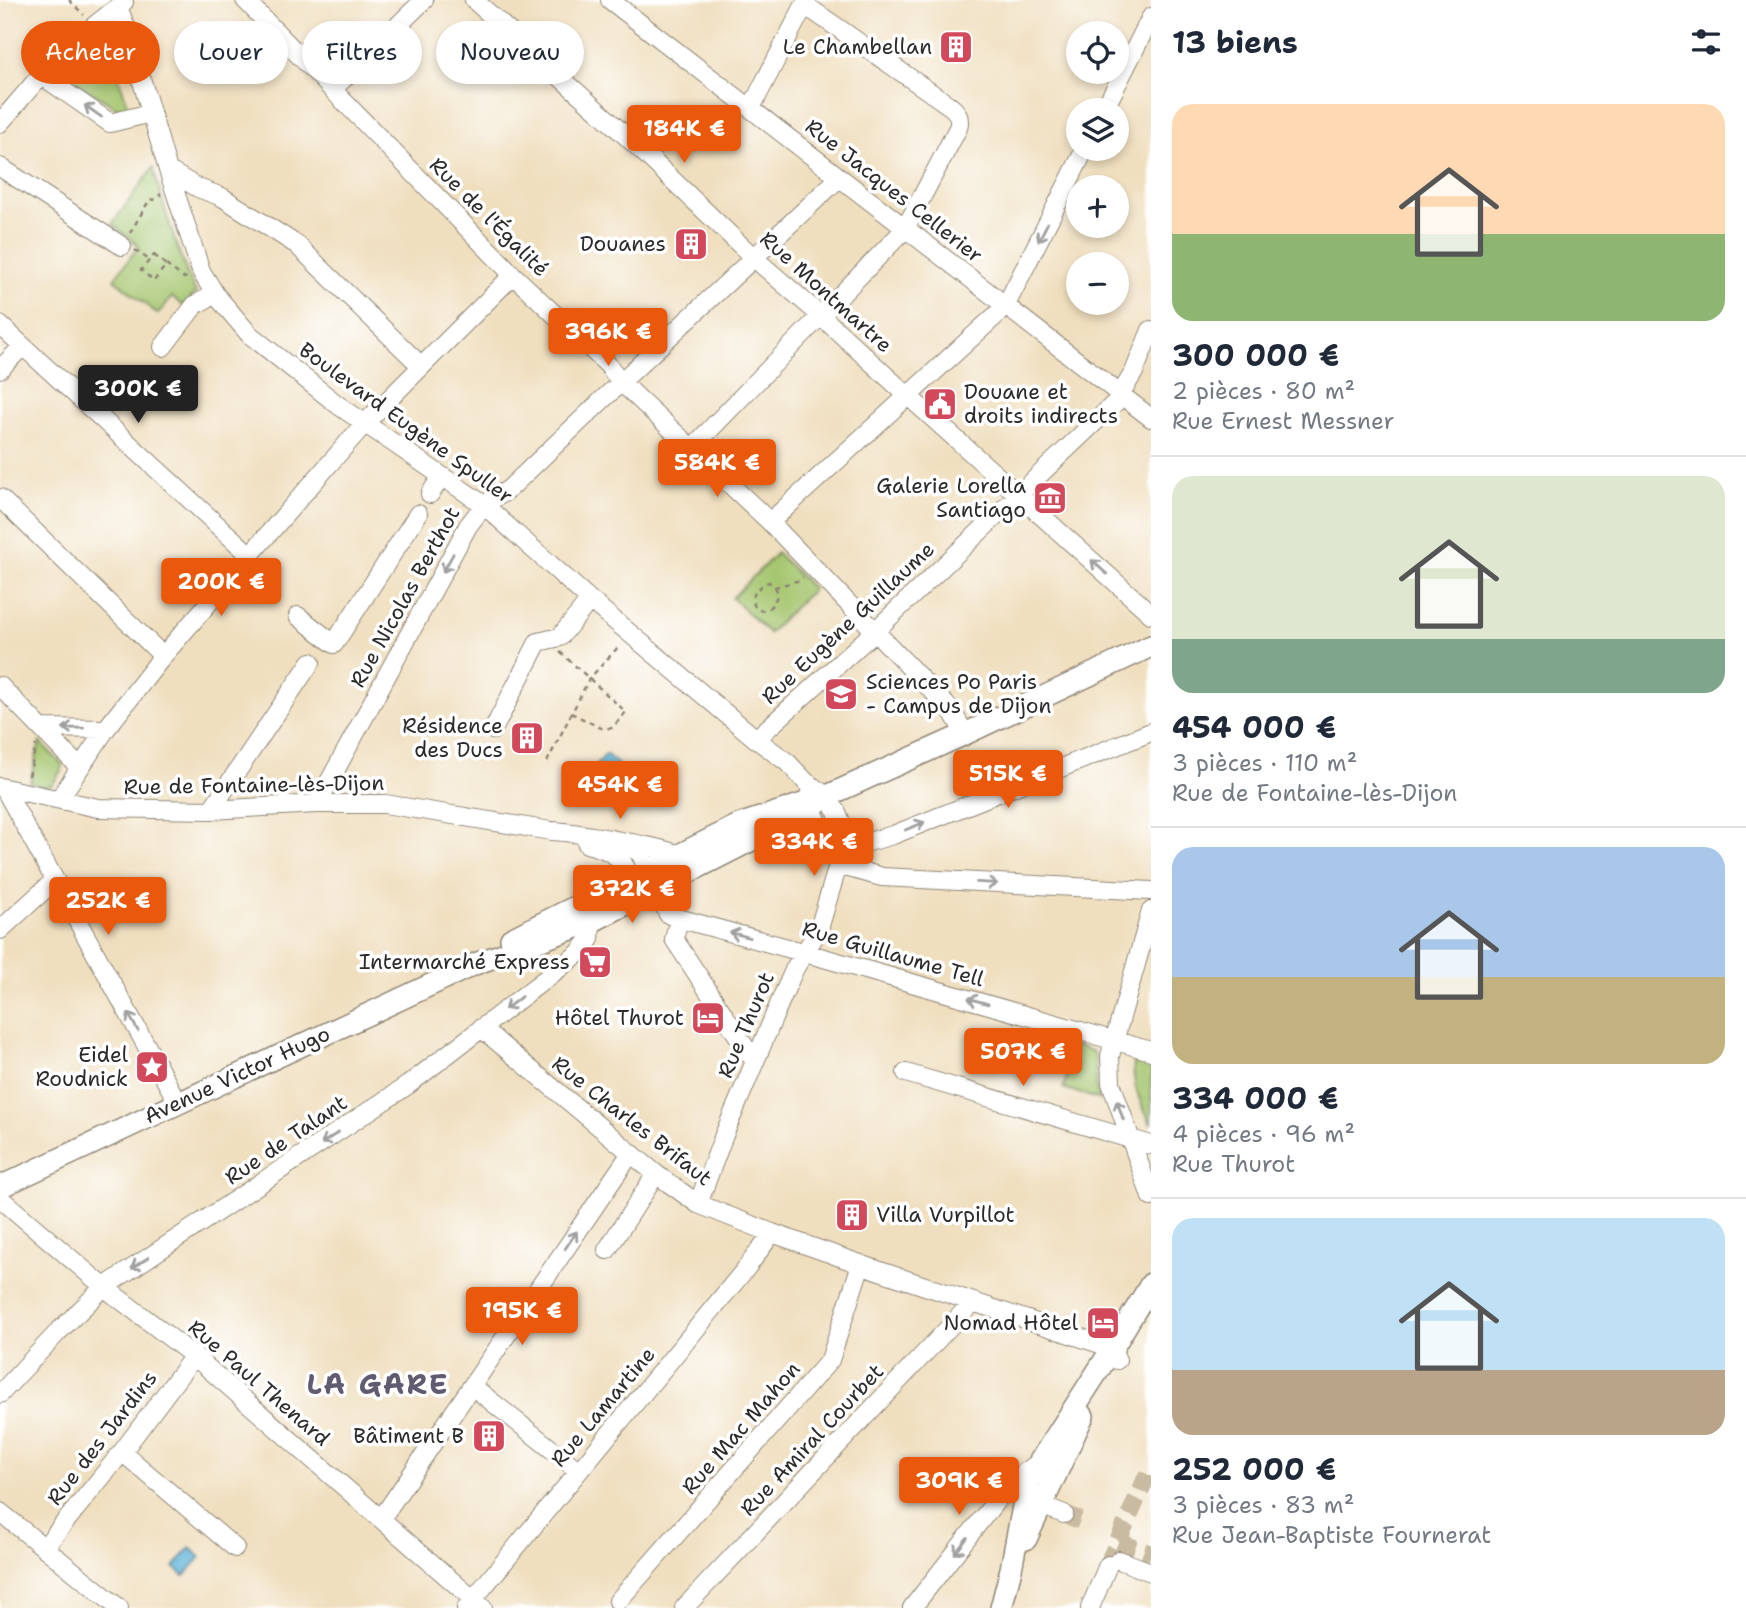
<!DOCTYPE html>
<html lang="fr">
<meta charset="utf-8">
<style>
:root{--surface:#fff;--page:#f2f2f3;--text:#1f2937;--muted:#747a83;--line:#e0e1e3;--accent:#ea580c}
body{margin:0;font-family:"Shantell Sans",sans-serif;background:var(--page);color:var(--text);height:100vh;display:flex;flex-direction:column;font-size:26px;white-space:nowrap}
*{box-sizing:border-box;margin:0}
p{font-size:23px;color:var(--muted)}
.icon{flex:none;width:38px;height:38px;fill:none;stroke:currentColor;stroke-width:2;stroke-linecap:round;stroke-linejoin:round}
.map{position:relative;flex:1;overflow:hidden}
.drawer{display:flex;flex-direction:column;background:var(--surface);width:595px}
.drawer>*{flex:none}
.banner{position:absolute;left:21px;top:21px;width:665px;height:63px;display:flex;gap:14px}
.tools{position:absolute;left:1066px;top:21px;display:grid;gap:14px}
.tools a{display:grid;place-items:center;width:63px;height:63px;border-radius:50%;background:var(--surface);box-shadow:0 4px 10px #0003;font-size:35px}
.price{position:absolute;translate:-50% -60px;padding:0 16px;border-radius:7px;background:var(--accent);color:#fff;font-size:23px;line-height:46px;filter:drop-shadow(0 2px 4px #0008)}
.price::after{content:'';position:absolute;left:50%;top:42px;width:21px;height:16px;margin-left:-10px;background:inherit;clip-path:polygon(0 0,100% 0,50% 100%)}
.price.active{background:#222;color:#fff}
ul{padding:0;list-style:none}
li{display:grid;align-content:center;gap:14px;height:371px;padding:0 21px}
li+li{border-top:2px solid var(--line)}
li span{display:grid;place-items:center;height:217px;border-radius:21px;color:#555}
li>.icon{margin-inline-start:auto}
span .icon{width:126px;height:126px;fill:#fffc;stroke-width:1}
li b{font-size:30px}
h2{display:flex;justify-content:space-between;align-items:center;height:84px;padding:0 21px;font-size:30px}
.chip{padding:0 24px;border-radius:32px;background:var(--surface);box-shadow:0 4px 10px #0003;font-size:24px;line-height:63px}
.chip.active{background:var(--accent);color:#fff}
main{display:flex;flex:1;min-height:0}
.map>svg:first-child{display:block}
.green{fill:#a6c66f;stroke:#68784d;stroke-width:2}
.water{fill:#58b0d5;stroke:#426e80;stroke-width:2}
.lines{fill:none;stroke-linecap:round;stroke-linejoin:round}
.minor-tunnel{stroke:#c9bba1;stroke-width:18;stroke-dasharray:18 9;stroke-linecap:butt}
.minor-casing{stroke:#8e8575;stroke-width:20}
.major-casing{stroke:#8e8575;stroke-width:24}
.path{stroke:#8e8575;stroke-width:2.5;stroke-dasharray:5 5;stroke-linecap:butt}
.minor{stroke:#fff;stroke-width:18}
.major{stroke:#fff;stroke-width:21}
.oneway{stroke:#a0a0a0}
.labels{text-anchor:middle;stroke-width:7;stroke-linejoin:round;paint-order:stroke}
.poi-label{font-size:21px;fill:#2b2b2b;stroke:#fff;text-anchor:end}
.street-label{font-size:21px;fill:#2b2b2b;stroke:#fff}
.district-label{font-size:28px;font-weight:bold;letter-spacing:2px;fill:#605b70;stroke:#fff}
</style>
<main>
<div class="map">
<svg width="1151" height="1608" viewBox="0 0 1151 1608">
<rect width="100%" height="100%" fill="#fff"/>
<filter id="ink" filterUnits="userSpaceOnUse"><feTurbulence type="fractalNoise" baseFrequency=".0143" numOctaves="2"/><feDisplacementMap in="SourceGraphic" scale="14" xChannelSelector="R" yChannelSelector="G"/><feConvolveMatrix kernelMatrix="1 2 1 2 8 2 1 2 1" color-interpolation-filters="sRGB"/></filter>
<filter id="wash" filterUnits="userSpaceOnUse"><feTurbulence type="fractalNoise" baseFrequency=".00686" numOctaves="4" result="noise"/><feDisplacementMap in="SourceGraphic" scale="28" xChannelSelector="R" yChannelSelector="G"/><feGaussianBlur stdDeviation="1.57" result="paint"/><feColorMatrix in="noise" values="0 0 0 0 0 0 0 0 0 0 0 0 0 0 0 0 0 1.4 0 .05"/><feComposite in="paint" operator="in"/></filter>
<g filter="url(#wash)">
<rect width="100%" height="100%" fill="#f0dfbf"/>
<path class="green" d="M102 41 108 45 127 103 123 108 120 110 66 76 65 73 96 44Z
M153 168C165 210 177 253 196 293L183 306 172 297 158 314 114 279 139 246 112 224Z
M777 553 813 589 769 633 732 598Z
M40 742 62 764V769L52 785C43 787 38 787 30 782Z
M1076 1045 1092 1051 1095 1055 1097 1092 1101 1100 1063 1088Z
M1136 1062 1151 1066V1124C1142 1106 1131 1084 1134 1063Z"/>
<path class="water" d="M606 754 638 782 624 798 592 770Z
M190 1548 201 1557 184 1576 174 1567Z"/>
</g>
<g filter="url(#ink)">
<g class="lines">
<path class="minor-tunnel" d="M1064 1514 1080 1520
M1118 1542 1151 1554
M1119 1560 1111 1557 1151 1467"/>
<g class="minor-casing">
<path id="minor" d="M245 0 513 275 608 365 621 382 770 522 946 705 953 713 965 734
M474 0 636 145 754 258 820 315 908 396 1151 614
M610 0 1151 418
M118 7 126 27 168 170 201 271 215 294 249 334 338 405 484 505 590 600 756 739 787 762 806 782 827 796 837 812 851 847 850 857 846 868
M41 75 110 123 151 113
M333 89 424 0
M751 108 807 0
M1104 110 1151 17
M0 123 41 75 95 25 124 2
M0 167 122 246
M168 170 198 188 222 197 297 245 421 366
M0 325 250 555
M163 347 195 305 215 294
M0 369 23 346
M692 448 905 229 958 128C961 118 958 112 950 106L805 5
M430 494 442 476
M0 498 163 656
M770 522 1005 307 1085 149
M298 616 334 644 418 514
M0 686 79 767
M41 728 106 729
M493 730 538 642 560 637 590 600
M756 739 874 632 1115 403 1134 372 1151 330
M0 787 98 808 211 810 317 804H385L551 831C575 832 598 837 621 841 642 845 661 848 680 855
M4 788 178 1103
M59 799 106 729 163 656 250 555 365 423 513 275
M317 804 468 526 484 505 509 489 621 382 839 178
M211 810 311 662
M624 843 640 853 668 914 674 917 806 953 1151 1051
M587 844C602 848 618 853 626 868 631 877 628 879 638 886
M851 847 893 835 1151 732
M838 865 882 877 1151 891
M1151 911 1110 1056 1111 1083 1151 1197
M679 919 674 939 755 1062
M0 930 54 881
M481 1028 656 1174 698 1204 772 1233 880 1271 1100 1344 1112 1349 1117 1360
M906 1073 1151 1145
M0 1198 104 1287 194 1356 483 1608
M698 1204 724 1135 783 995 795 968 819 929 838 865 811 807 809 795
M607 1250 656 1174
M472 1386 579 1471
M0 1394 58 1332 104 1287 408 1085 579 953 590 939 591 922
M122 1452 235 1548
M1030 1499 1041 1505 1064 1514
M0 1512 119 1608
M381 1519 631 1153
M44 1548 122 1452 194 1356
M1119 1560 1151 1572
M618 1601 830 1360 861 1264
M466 1608 748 1266 772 1233
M684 1608 973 1302
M912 1608 1003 1492 1016 1479 1038 1463
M1090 1608 1108 1565"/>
</g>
<g class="major-casing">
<path id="major" d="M511 939 739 825 827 796 965 734 1151 646
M0 1187 475 964 591 922 793 819 827 796
M1026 1539 1083 1416
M1001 1608 1011 1569 1025 1496 1029 1482 1040 1461 1112 1349 1151 1284"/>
</g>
<path class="path" d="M69 0 84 15
M130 233 150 199 154 200 161 194
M135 250 149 260
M154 255 166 265 154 281 141 270Z
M166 265 184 278 187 277
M775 587 778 593C765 632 734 596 769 582L775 587 800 580 803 577
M560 652 626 712 612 728H601L571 713
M547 762 589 679 621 644
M29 776 36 745"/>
<use href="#minor" class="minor"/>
<use href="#major" class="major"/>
</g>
<defs><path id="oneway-shaft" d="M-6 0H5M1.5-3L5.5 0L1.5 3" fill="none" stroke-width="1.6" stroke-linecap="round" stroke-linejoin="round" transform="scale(1.75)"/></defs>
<g class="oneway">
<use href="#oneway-shaft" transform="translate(93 111) rotate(-145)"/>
<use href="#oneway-shaft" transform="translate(1043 232) rotate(117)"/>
<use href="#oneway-shaft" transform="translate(448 563) rotate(119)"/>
<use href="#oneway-shaft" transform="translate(1099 567) rotate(-138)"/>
<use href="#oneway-shaft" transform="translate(73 728) rotate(-179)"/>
<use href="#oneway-shaft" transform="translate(915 826) rotate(-22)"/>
<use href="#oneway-shaft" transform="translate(987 883) rotate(3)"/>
<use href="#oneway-shaft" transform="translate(740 935) rotate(-165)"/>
<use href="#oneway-shaft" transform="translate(978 1001) rotate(-164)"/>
<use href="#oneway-shaft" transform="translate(513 1003) rotate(142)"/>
<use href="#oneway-shaft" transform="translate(133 1022) rotate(-119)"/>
<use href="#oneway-shaft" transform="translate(1120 1110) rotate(-109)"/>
<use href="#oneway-shaft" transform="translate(330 1138) rotate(146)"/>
<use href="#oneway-shaft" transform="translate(571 1240) rotate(-56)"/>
<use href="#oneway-shaft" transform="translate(140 1263) rotate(147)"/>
<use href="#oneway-shaft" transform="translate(961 1546) rotate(128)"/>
</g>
</g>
<defs>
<g id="building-square" transform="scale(1.75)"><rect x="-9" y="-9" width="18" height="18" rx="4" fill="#d1495b" stroke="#fff"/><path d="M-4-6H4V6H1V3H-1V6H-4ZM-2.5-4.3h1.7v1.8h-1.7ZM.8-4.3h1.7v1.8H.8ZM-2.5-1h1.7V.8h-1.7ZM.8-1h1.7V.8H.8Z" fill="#fff"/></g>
<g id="civic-square" transform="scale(1.75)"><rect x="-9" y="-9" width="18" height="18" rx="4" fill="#d1495b" stroke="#fff"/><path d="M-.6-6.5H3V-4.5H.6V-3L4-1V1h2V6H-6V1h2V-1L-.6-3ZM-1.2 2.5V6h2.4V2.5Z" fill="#fff"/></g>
<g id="museum-square" transform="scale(1.75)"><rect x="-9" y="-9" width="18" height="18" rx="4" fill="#d1495b" stroke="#fff"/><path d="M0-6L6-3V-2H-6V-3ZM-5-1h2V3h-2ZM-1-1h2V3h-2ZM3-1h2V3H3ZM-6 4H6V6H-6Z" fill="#fff"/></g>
<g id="university-square" transform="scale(1.75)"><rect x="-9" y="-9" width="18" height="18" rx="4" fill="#d1495b" stroke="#fff"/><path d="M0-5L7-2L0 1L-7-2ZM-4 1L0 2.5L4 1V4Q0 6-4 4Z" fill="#fff"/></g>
<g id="supermarket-square" transform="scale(1.75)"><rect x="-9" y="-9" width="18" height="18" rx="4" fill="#d1495b" stroke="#fff"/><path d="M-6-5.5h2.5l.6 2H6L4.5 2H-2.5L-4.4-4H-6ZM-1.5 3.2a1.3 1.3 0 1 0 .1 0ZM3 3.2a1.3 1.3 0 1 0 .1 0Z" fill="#fff"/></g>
<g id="hotel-square" transform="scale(1.75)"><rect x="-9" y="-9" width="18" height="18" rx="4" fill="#d1495b" stroke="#fff"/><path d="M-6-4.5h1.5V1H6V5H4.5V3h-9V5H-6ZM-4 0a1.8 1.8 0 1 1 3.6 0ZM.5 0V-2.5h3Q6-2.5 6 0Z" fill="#fff"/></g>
<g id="sight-square" transform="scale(1.75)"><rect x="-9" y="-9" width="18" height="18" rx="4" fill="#d1495b" stroke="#fff"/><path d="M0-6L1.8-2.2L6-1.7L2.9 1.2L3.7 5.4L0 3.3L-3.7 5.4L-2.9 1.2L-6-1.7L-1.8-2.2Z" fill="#fff"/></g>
</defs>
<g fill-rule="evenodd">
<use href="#building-square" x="956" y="47"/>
<use href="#building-square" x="691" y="244"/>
<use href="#civic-square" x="940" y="404"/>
<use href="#museum-square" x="1050" y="498"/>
<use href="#university-square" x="841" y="694"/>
<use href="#building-square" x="527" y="738"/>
<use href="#supermarket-square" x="595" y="962"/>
<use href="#hotel-square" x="708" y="1018"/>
<use href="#sight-square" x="152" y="1067"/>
<use href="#building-square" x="852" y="1215"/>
<use href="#hotel-square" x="1103" y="1323"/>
<use href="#building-square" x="489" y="1436"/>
</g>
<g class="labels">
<g class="poi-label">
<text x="932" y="54">Le Chambellan</text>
<text x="666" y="251">Douanes</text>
<text x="964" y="399" text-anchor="start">Douane et<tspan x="964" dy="24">droits indirects</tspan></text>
<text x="1026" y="493">Galerie Lorella<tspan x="1026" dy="24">Santiago</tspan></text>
<text x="866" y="689" text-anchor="start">Sciences Po Paris<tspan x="866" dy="24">- Campus de Dijon</tspan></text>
<text x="503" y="733">Résidence<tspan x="503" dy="24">des Ducs</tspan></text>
<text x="570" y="969">Intermarché Express</text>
<text x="684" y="1025">Hôtel Thurot</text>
<text x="128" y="1062">Eidel<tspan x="128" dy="24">Roudnick</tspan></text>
<text x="876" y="1222" text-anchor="start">Villa Vurpillot</text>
<text x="1078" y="1330">Nomad Hôtel</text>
<text x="464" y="1443">Bâtiment B</text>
</g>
<g class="street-label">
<text transform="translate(894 191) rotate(38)" y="7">Rue Jacques Cellerier</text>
<text transform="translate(489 217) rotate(45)" y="7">Rue de l'Égalité</text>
<text transform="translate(826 292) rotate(42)" y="7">Rue Montmartre</text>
<text transform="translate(406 423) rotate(36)" y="7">Boulevard Eugène Spuller</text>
<text transform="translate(405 597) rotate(-61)" y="7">Rue Nicolas Berthot</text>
<text transform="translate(848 623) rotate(-43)" y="7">Rue Eugène Guillaume</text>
<text transform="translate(254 785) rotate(-1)" y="7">Rue de Fontaine-lès-Dijon</text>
<text transform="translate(893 954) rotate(16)" y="7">Rue Guillaume Tell</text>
<text transform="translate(746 1025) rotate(-67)" y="7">Rue Thurot</text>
<text transform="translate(237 1075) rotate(-25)" y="7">Avenue Victor Hugo</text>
<text transform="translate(632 1121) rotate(38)" y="7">Rue Charles Brifaut</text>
<text transform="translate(286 1140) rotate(-34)" y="7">Rue de Talant</text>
<text transform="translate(259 1383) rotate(41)" y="7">Rue Paul Thenard</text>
<text transform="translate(603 1407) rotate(-50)" y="7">Rue Lamartine</text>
<text transform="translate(741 1428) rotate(-49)" y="7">Rue Mac Mahon</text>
<text transform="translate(102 1438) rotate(-52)" y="7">Rue des Jardins</text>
<text transform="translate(812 1440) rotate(-47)" y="7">Rue Amiral Courbet</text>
</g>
<g class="district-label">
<text x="378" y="1394">LA GARE</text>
</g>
</g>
</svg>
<div class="tools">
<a><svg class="icon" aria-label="locate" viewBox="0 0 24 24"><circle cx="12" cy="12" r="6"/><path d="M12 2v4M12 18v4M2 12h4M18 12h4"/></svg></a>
<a><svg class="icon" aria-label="layers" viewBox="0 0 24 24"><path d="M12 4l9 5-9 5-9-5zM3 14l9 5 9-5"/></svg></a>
<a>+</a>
<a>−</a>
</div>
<b class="price" style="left:684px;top:165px">184K €</b>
<b class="price" style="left:608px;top:368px">396K €</b>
<b class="price active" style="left:138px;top:425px">300K €</b>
<b class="price" style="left:717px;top:499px">584K €</b>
<b class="price" style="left:221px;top:618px">200K €</b>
<b class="price" style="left:1008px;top:810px">515K €</b>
<b class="price" style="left:620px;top:821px">454K €</b>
<b class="price" style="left:814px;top:878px">334K €</b>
<b class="price" style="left:632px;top:925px">372K €</b>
<b class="price" style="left:108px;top:937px">252K €</b>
<b class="price" style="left:1023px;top:1088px">507K €</b>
<b class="price" style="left:522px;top:1347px">195K €</b>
<b class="price" style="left:959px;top:1517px">309K €</b>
<div class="banner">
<a class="chip active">Acheter</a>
<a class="chip">Louer</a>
<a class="chip">Filtres</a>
<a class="chip">Nouveau</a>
</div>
</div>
<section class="drawer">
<h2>13 biens<svg class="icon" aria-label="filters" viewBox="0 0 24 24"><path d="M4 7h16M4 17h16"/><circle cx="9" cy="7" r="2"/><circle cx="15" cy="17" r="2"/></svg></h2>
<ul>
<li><span style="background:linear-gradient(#ffd9b3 60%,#8fb573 0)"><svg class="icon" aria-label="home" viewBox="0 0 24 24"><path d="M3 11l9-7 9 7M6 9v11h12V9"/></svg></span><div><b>300 000 €</b><p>2 pièces · 80 m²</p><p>Rue Ernest Messner</p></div></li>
<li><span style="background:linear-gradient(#dfe7d0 75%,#7fa58c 0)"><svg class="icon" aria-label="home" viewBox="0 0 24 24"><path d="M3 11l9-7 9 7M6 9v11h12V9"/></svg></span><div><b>454 000 €</b><p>3 pièces · 110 m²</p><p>Rue de Fontaine-lès-Dijon</p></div></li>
<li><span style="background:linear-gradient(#a9c7e8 60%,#c2b280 0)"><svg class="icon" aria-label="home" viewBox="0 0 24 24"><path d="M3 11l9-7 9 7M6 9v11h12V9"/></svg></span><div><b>334 000 €</b><p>4 pièces · 96 m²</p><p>Rue Thurot</p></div></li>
<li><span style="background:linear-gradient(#bfe0f5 70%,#b9a48a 0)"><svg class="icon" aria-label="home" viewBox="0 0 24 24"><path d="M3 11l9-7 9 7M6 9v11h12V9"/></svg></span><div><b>252 000 €</b><p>3 pièces · 83 m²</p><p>Rue Jean-Baptiste Fournerat</p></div></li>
</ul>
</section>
</main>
